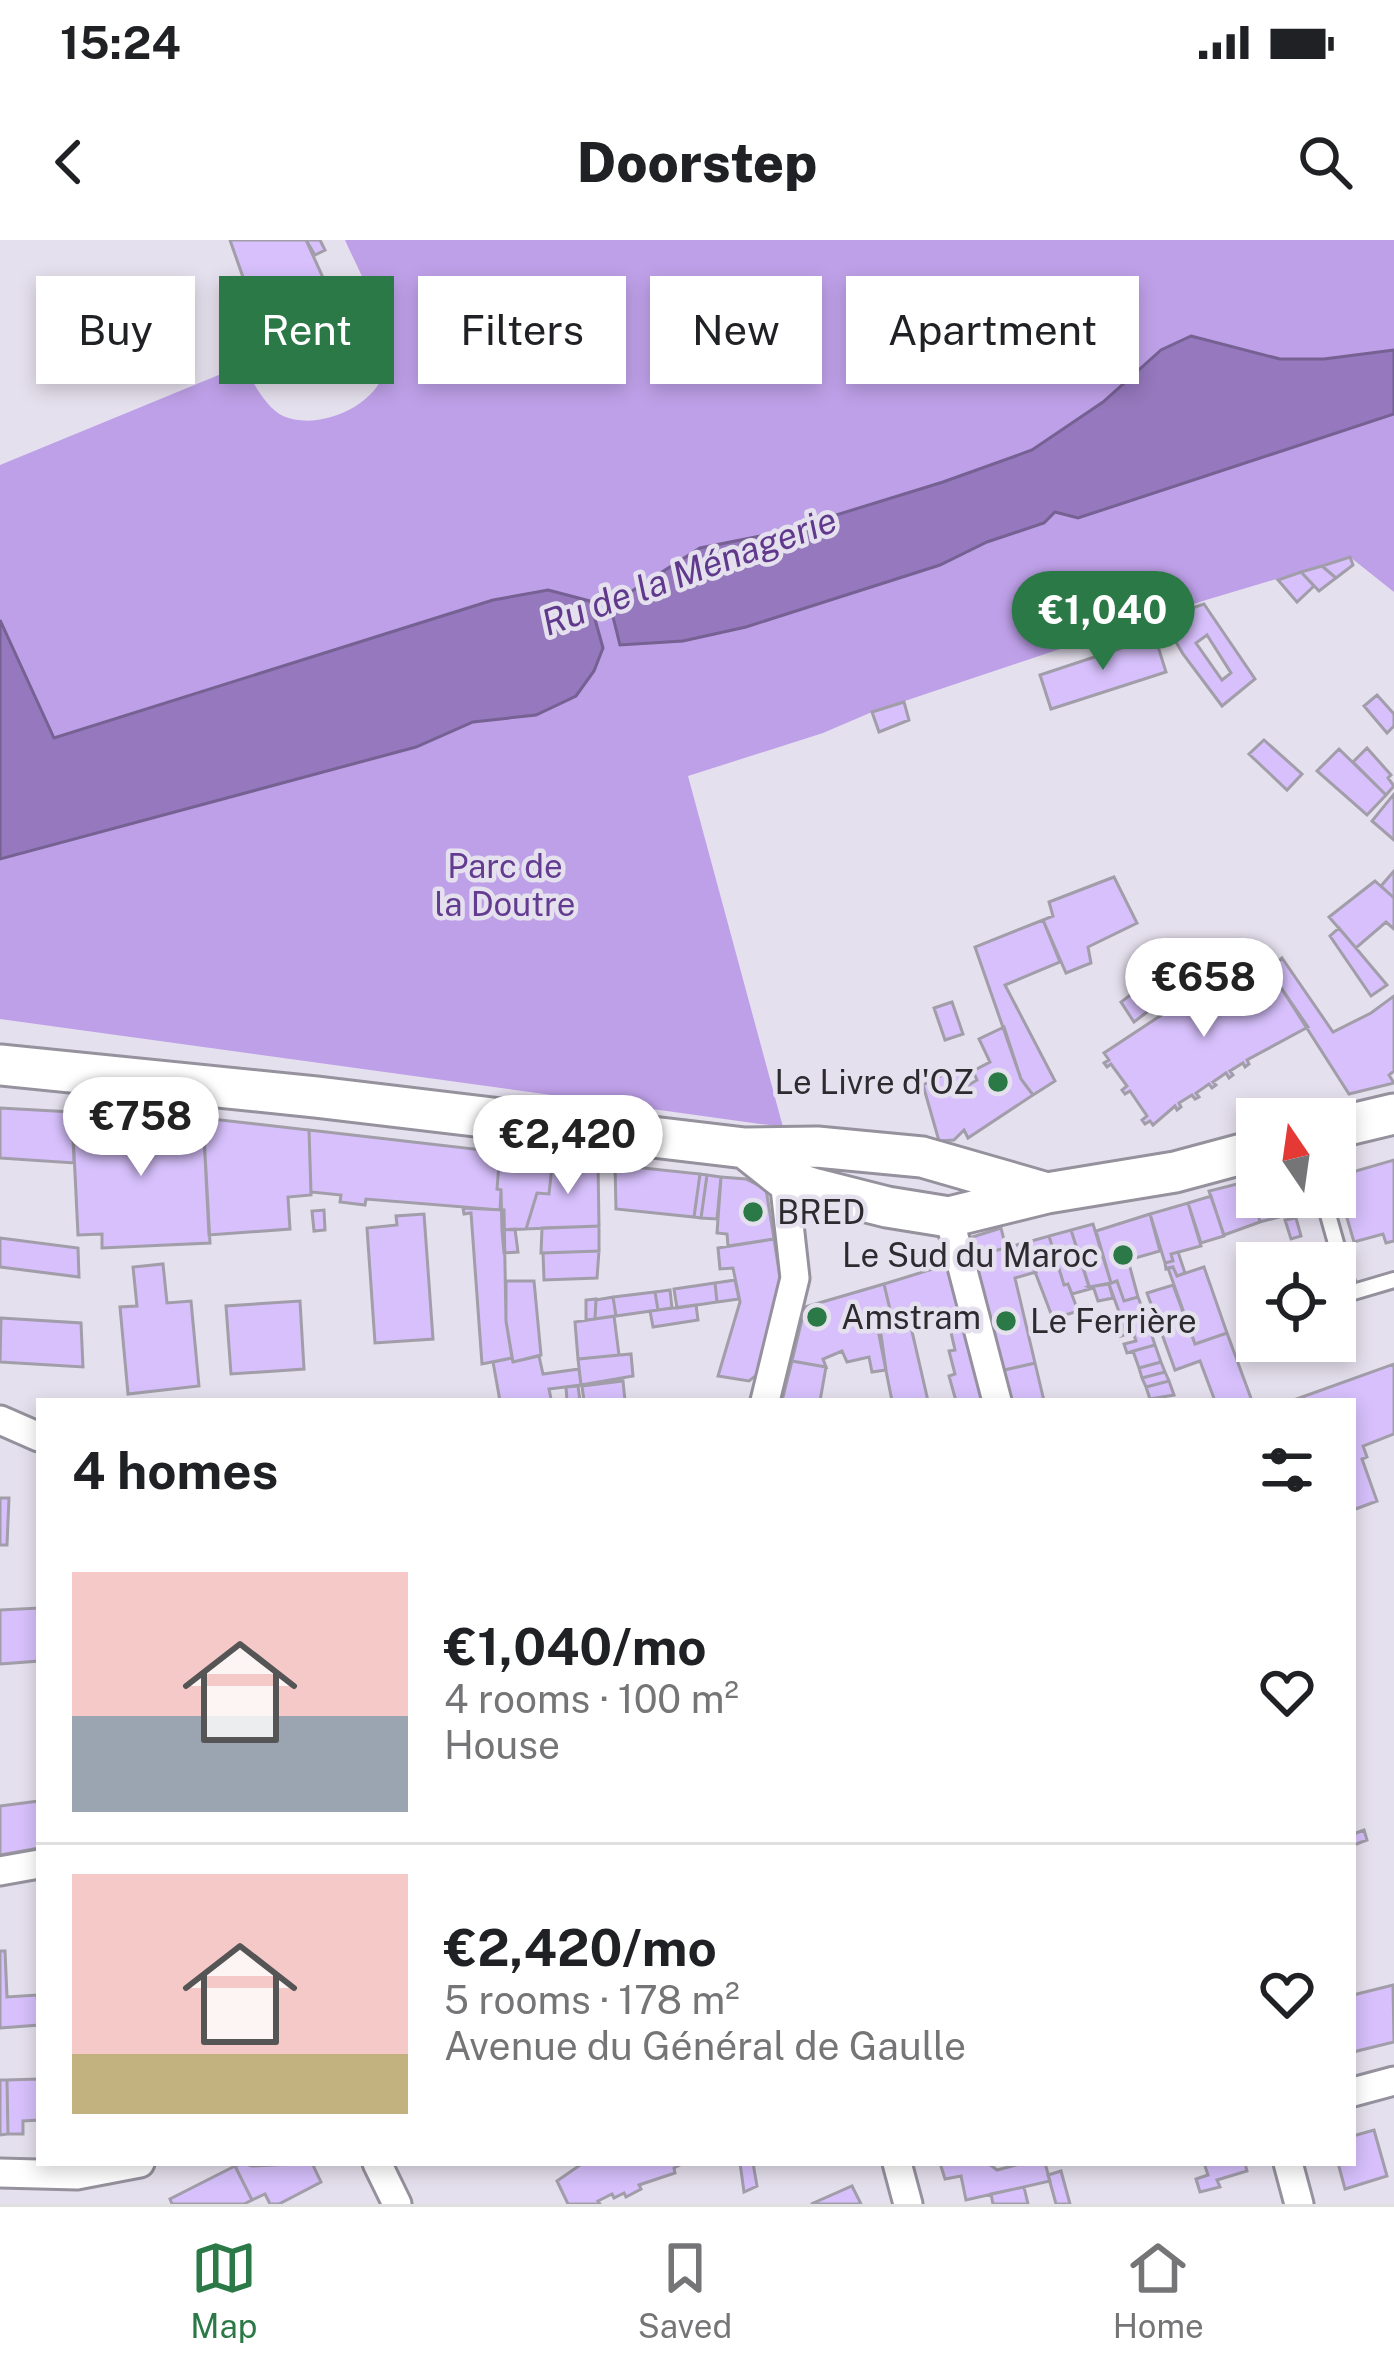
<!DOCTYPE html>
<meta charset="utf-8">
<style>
:root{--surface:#fff;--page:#f6f6f6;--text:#202124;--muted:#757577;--line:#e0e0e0;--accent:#2c7948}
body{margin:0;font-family:"Public Sans",sans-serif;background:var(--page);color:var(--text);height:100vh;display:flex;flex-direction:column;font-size:45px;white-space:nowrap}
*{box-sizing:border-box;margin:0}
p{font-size:39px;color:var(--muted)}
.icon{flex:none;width:66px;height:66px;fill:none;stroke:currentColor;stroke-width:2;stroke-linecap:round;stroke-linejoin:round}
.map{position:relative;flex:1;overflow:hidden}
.side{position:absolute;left:36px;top:1158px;width:1320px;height:768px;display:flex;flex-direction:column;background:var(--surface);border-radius:0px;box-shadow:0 6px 18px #0003}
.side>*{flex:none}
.hud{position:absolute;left:36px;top:36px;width:1323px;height:108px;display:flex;gap:24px}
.needle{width:78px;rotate:347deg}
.fabs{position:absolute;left:1236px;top:858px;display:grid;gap:24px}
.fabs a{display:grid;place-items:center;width:120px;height:120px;border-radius:0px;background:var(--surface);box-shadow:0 6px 18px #0003;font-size:60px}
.price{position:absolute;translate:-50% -102px;padding:0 27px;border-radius:42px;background:#fff;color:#222;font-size:39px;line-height:78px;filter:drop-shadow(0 3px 6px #0008)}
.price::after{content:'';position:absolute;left:50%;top:72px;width:36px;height:27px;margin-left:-18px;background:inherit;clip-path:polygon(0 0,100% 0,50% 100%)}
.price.current{background:var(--accent);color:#fff}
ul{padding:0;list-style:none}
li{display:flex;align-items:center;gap:36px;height:300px;padding:0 36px}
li+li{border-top:3px solid var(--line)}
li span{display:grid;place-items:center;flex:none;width:336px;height:240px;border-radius:0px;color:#555}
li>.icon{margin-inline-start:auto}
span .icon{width:144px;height:144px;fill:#fffc;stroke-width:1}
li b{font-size:51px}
h2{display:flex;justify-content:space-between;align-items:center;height:144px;padding:0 36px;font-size:51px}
.tag{padding:0 42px;border-radius:0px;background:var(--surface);box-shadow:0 6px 18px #0003;font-size:42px;line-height:108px}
.tag.current{background:var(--accent);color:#fff}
.status{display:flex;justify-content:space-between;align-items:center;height:84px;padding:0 60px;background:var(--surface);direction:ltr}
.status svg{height:33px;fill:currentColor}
header{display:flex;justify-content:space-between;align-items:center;height:156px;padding:0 36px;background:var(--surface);font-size:54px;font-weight:800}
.dock{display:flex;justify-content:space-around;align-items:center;height:168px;border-top:3px solid var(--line);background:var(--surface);font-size:33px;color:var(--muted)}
.dock a{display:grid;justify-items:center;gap:6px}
.dock .current{color:var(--accent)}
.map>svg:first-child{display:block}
.green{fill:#bea0e8}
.water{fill:#9578bd;stroke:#766193;stroke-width:3}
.building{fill:#d7c0fc;stroke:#a19da9;stroke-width:3;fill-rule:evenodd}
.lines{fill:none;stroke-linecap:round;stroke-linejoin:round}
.lane-casing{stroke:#95919d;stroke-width:20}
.street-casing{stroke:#95919d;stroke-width:33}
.secondary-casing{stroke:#95919d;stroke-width:45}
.lane{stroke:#fff;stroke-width:14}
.street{stroke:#fff;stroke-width:27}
.secondary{stroke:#fff;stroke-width:39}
.poi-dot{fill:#2c7948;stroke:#e5e0ed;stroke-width:4.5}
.labels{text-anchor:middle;stroke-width:9;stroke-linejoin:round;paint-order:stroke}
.park-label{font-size:33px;fill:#633c91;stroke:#e5e0ed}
.poi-label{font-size:33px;fill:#2d2b30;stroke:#e5e0ed;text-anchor:start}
.water-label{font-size:36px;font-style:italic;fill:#60398d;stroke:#e5e0ed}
</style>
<div class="status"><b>15:24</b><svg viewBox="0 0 49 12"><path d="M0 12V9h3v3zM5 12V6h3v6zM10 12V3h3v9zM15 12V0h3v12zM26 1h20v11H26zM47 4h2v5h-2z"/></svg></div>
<header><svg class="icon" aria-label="back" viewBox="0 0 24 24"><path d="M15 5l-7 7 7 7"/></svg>Doorstep<svg class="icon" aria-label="search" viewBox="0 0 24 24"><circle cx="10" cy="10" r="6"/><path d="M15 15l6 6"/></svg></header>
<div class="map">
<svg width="1394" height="1964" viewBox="0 0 1394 1964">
<rect width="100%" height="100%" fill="#e5e0ed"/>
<path class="green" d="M345 0H1394V352L1350 317 1206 360 872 472 823 493 688 536 783 887 0 779V225L243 125C253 141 265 167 283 176 316 191 374 168 384 132 394 93 360 34 345 0Z"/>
<path class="water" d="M1191 96 1280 119H1324L1394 110V174L1078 278 1055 272 1044 283 987 302 940 325 746 387 683 401 620 405 610 365 700 308 781 292 943 242 1032 210 1103 162 1161 110Z
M548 350 590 361 603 408 594 431 576 456 536 475 473 482 416 507 0 619V380L54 498 493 360Z"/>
<path class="building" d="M230 0H306L329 51 259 83Z
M306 0H320L325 10 315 15Z
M329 51 336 65 313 76 306 61Z
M1350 317 1353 325 1336 338 1322 326Z
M1322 326 1336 338 1319 351 1301 332Z
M1301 332 1314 346 1297 362 1278 340Z
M1204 364 1255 439 1222 466 1183 414 1162 378ZM1207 395 1231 433 1222 440 1196 403Z
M1155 397 1166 432 1051 469 1040 435Z
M1377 455 1394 474V486L1387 493 1364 466Z
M904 462 909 480 879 492 872 472Z
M1264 500 1302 534 1287 550 1249 514Z
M1367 508 1391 535 1388 538 1394 546 1386 555 1353 522Z
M1339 509 1386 555 1367 575 1317 531Z
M1394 554V600L1372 581Z
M1394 631V658L1381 646Z
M1114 637 1137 683 1088 707 1091 723 1066 733 1043 680 1053 676 1049 662Z
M1375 641 1394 658V689L1386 682 1356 708 1329 677Z
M1043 680 1060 722 1005 745 1055 841 1033 855 1021 839 975 707Z
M1339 688 1387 745 1371 756 1330 696Z
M1282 718 1333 792 1371 773 1394 756V831L1389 835 1394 843 1349 854 1269 729Z
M1264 723 1308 787 1247 820 1249 824 1245 827 1243 823 1230 831 1233 835 1229 838 1226 833 1213 842 1216 845 1212 848 1209 844 1196 853 1199 857 1195 859 1192 855 1179 863 1181 867 1177 870 1175 866 1153 885 1150 881 1145 884 1142 880 1147 876 1130 851 1125 854 1122 850 1127 846 1111 824 1107 827 1104 823 1109 820 1104 813 1222 735 1231 736Z
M1162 731 1173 752 1134 782 1121 762Z
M952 762 963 794 945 800 934 768Z
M1004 787 1021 839 1033 855 968 898 964 890 954 900 939 901 923 845 957 828 967 846 977 840 973 831 990 822 979 799Z
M0 868 72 872 74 923 0 918Z
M72 872 203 878 210 1003 102 1008V994L78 995Z
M203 878 309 890 311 955 288 957 290 989 209 995Z
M309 890 500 912 497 949 501 950 500 970 366 959 365 965 340 962 341 955 311 952Z
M500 912 553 917 549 954 537 953 526 989 502 990 501 950 497 949Z
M553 917 598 923 599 986 526 989 537 953 549 954Z
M1394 920V1001L1386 1003 1383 994 1354 1002 1335 937Z
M615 925 700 934 694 977 616 969Z
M700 934 707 935 701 978 694 977Z
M707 935 721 937 717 979 701 978Z
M721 937 746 939 766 949 774 999 728 1006 727 994 717 993Z
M1257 938V957H1306L1309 969 1260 982 1249 941Z
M1249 941 1260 982 1224 995 1209 951Z
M1211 956 1224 996 1201 1003 1188 963Z
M1188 963 1201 1006 1171 1014 1173 1021 1165 1023 1150 974Z
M463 968 504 970 506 1081 512 1118 482 1124 471 973 464 974Z
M324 970 325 990 314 991 312 971Z
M424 974 433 1099 375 1103 367 988 397 985 396 976Z
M1150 974 1160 1011 1128 1020 1138 1057 1124 1061 1117 1041 1111 1043 1096 991Z
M1296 978 1301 996 1291 999 1285 980Z
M1093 984 1111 1043 1089 1047 1071 990Z
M599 986V1011L541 1013 542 988Z
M1001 988 1006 1008 971 1017 966 999Z
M515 989 518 1012 504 1013 502 990Z
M1071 990 1090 1049 1072 1054 1068 1044 1064 1045 1049 996Z
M1049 996 1064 1045 1068 1044 1078 1071 1053 1079 1024 1003Z
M0 998 78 1008 79 1037 0 1027Z
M774 999 781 1044 758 1134 749 1141 718 1136 740 1062 733 1028 720 1029 718 1008Z
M1024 1003 1036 1032 1015 1038 1035 1123 1000 1131 971 1017Z
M599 1011 597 1038 544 1040 543 1013Z
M1178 1012 1185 1033 1177 1036 1173 1027 1166 1029 1165 1023 1173 1021 1171 1014Z
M952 1023 987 1161H956L949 1136 955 1134 949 1111 955 1110 946 1071 918 1078 911 1087 928 1161H892L878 1090 879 1081 892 1078 884 1044Z
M163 1024 167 1063 191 1061 199 1146 128 1154 120 1067 137 1066 133 1027Z
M1173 1027 1177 1036 1204 1027 1227 1093 1195 1104 1168 1028Z
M735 1040 739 1059 717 1062 715 1043Z
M506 1041H534L541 1115 513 1122 506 1081Z
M1117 1041 1124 1061 1138 1057 1146 1078 1123 1083 1109 1044Z
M715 1043 717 1062 677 1068 674 1049Z
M884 1044 892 1078 879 1081 886 1130 872 1132 869 1117 847 1122 842 1111 823 1119 826 1127 792 1121 805 1067Z
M1109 1044 1113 1058 1098 1061 1094 1049 1089 1047Z
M1173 1045 1195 1104 1227 1093 1252 1161H1215L1200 1121 1175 1130 1147 1053Z
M670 1050 672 1068 658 1070 655 1052Z
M655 1052 658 1070 616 1076 613 1057Z
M613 1057 616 1076 595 1079 596 1060Z
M596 1059 595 1079 586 1080V1060Z
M300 1061 304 1129 231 1134 226 1066Z
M696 1065 698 1080 653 1087 650 1071Z
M614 1076 619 1115 578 1119 575 1082Z
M1 1078 81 1083 83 1127 0 1122Z
M1146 1078 1155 1105 1127 1113 1124 1104 1136 1101 1133 1092 1121 1096 1123 1083Z
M1155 1105 1161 1122 1139 1128 1133 1111Z
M631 1114 633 1136 581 1145 578 1119Z
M539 1116 543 1134 579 1129 581 1145 549 1149 551 1159 545 1161H500L493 1122 512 1118 513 1122Z
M792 1121 826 1127 820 1161H782Z
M1161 1122 1165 1132 1142 1138 1139 1128Z
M1035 1123 1044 1161H1008L1000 1131Z
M1394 1124V1194L1363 1206 1367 1217 1362 1219 1377 1261 1353 1270V1161H1291Z
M1165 1132 1169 1141 1146 1147 1142 1138Z
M623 1141 625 1161H584L582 1146Z
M1169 1141 1174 1155 1150 1159 1146 1147Z
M578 1146 580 1161H567L566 1147Z
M0 1258H9L7 1305H0Z
M39 1368V1421L0 1424V1370Z
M39 1561V1608L0 1615V1566Z
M1364 1590 1367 1600 1354 1605 1353 1594Z
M0 1711H5L7 1757 37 1755 39 1785 0 1788Z
M1393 1745 1394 1802 1353 1812V1755Z
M39 1839V1880L23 1881V1894H8L7 1840Z
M0 1840H7L8 1894 0 1895Z
M1374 1890 1387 1936 1345 1949 1338 1923H1353V1896Z
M242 1923 252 1926 312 1923 321 1942 279 1964H270L265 1954 252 1960 235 1926Z
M583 1923H684L674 1928 675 1933 639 1945 641 1949 626 1957 624 1953 614 1958 612 1954 598 1961 600 1964H568L557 1941Z
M740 1923H753L757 1946 744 1952Z
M940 1923H988L997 1930 1024 1923H1045L1050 1941 966 1960 961 1936 945 1939Z
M1204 1923H1245L1247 1931 1217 1940 1220 1947 1200 1952 1196 1939 1208 1935Z
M235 1926 252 1960 244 1964H172L170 1959Z
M1061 1931 1070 1964H1056L1048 1935Z
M852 1946 861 1964H811Z
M1024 1947 1028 1964H993L991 1954Z"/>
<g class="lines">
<g class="lane-casing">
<path id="lane" d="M1323 957 1350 1053 1394 1040"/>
</g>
<g class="street-casing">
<path id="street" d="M949 977 997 1161
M765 1161 795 1038 784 939
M0 1180 39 1197
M0 1631 39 1624
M1353 1852 1394 1841
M377 1923 397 1964
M897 1923 908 1964
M1288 1923 1299 1964
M0 1933 77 1935 140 1923"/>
</g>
<g class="secondary-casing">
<path id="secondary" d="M0 825 316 857 745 908 817 907 922 917 1047 953
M1335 888 1394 874
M745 908 784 939 816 949 887 967 949 977 1047 953 1175 932 1257 910"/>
</g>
<use href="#lane" class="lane"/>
<use href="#street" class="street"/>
<use href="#secondary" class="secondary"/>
</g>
<g class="poi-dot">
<circle cx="998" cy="842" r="12"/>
<circle cx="753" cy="972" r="12"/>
<circle cx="1123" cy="1015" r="12"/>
<circle cx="817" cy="1077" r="12"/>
<circle cx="1006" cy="1081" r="12"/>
</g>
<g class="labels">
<g class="park-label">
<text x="505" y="638">Parc de<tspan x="505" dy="38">la Doutre</tspan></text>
</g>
<g class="poi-label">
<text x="974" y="854" text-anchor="end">Le Livre d'OZ</text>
<text x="777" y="984">BRED</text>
<text x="1099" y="1027" text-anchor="end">Le Sud du Maroc</text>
<text x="841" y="1089">Amstram</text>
<text x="1030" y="1093">Le Ferrière</text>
</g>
<g class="water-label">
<text transform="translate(689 331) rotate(-20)" y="13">Ru de la Ménagerie</text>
</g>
</g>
</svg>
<div class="fabs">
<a><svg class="needle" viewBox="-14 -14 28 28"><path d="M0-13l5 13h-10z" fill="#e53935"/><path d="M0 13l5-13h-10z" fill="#757577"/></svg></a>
<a><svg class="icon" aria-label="locate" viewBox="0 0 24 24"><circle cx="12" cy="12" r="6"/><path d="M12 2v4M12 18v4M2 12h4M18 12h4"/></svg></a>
</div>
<b class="price current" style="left:1103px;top:433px">€1,040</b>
<b class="price" style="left:1204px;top:800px">€658</b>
<b class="price" style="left:141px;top:939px">€758</b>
<b class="price" style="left:568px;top:957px">€2,420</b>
<div class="hud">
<a class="tag">Buy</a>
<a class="tag current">Rent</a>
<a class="tag">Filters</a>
<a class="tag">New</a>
<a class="tag">Apartment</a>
</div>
<section class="side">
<h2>4 homes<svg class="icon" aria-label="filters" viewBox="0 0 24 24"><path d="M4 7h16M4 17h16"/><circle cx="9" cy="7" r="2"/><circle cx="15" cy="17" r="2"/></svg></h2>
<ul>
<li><span style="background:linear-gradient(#f6c9c9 60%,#9aa5b1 0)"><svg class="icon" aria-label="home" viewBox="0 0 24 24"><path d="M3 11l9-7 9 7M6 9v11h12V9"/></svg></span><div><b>€1,040/mo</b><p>4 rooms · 100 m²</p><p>House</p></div><svg class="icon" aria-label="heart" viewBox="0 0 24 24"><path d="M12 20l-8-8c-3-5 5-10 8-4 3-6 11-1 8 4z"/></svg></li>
<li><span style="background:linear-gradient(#f6c9c9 75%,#c2b280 0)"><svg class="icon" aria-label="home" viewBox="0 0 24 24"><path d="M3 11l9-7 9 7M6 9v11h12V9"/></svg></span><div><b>€2,420/mo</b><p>5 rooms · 178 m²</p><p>Avenue du Général de Gaulle</p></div><svg class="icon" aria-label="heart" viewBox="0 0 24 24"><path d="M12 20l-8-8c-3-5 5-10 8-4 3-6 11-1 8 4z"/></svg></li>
</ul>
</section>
</div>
<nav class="dock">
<a class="current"><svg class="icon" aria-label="map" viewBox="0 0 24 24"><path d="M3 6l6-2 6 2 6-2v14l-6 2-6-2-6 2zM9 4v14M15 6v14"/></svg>Map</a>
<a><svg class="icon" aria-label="saved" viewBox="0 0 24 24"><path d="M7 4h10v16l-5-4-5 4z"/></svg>Saved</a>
<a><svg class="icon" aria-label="home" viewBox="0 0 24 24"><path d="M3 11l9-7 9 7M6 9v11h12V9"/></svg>Home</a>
</nav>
